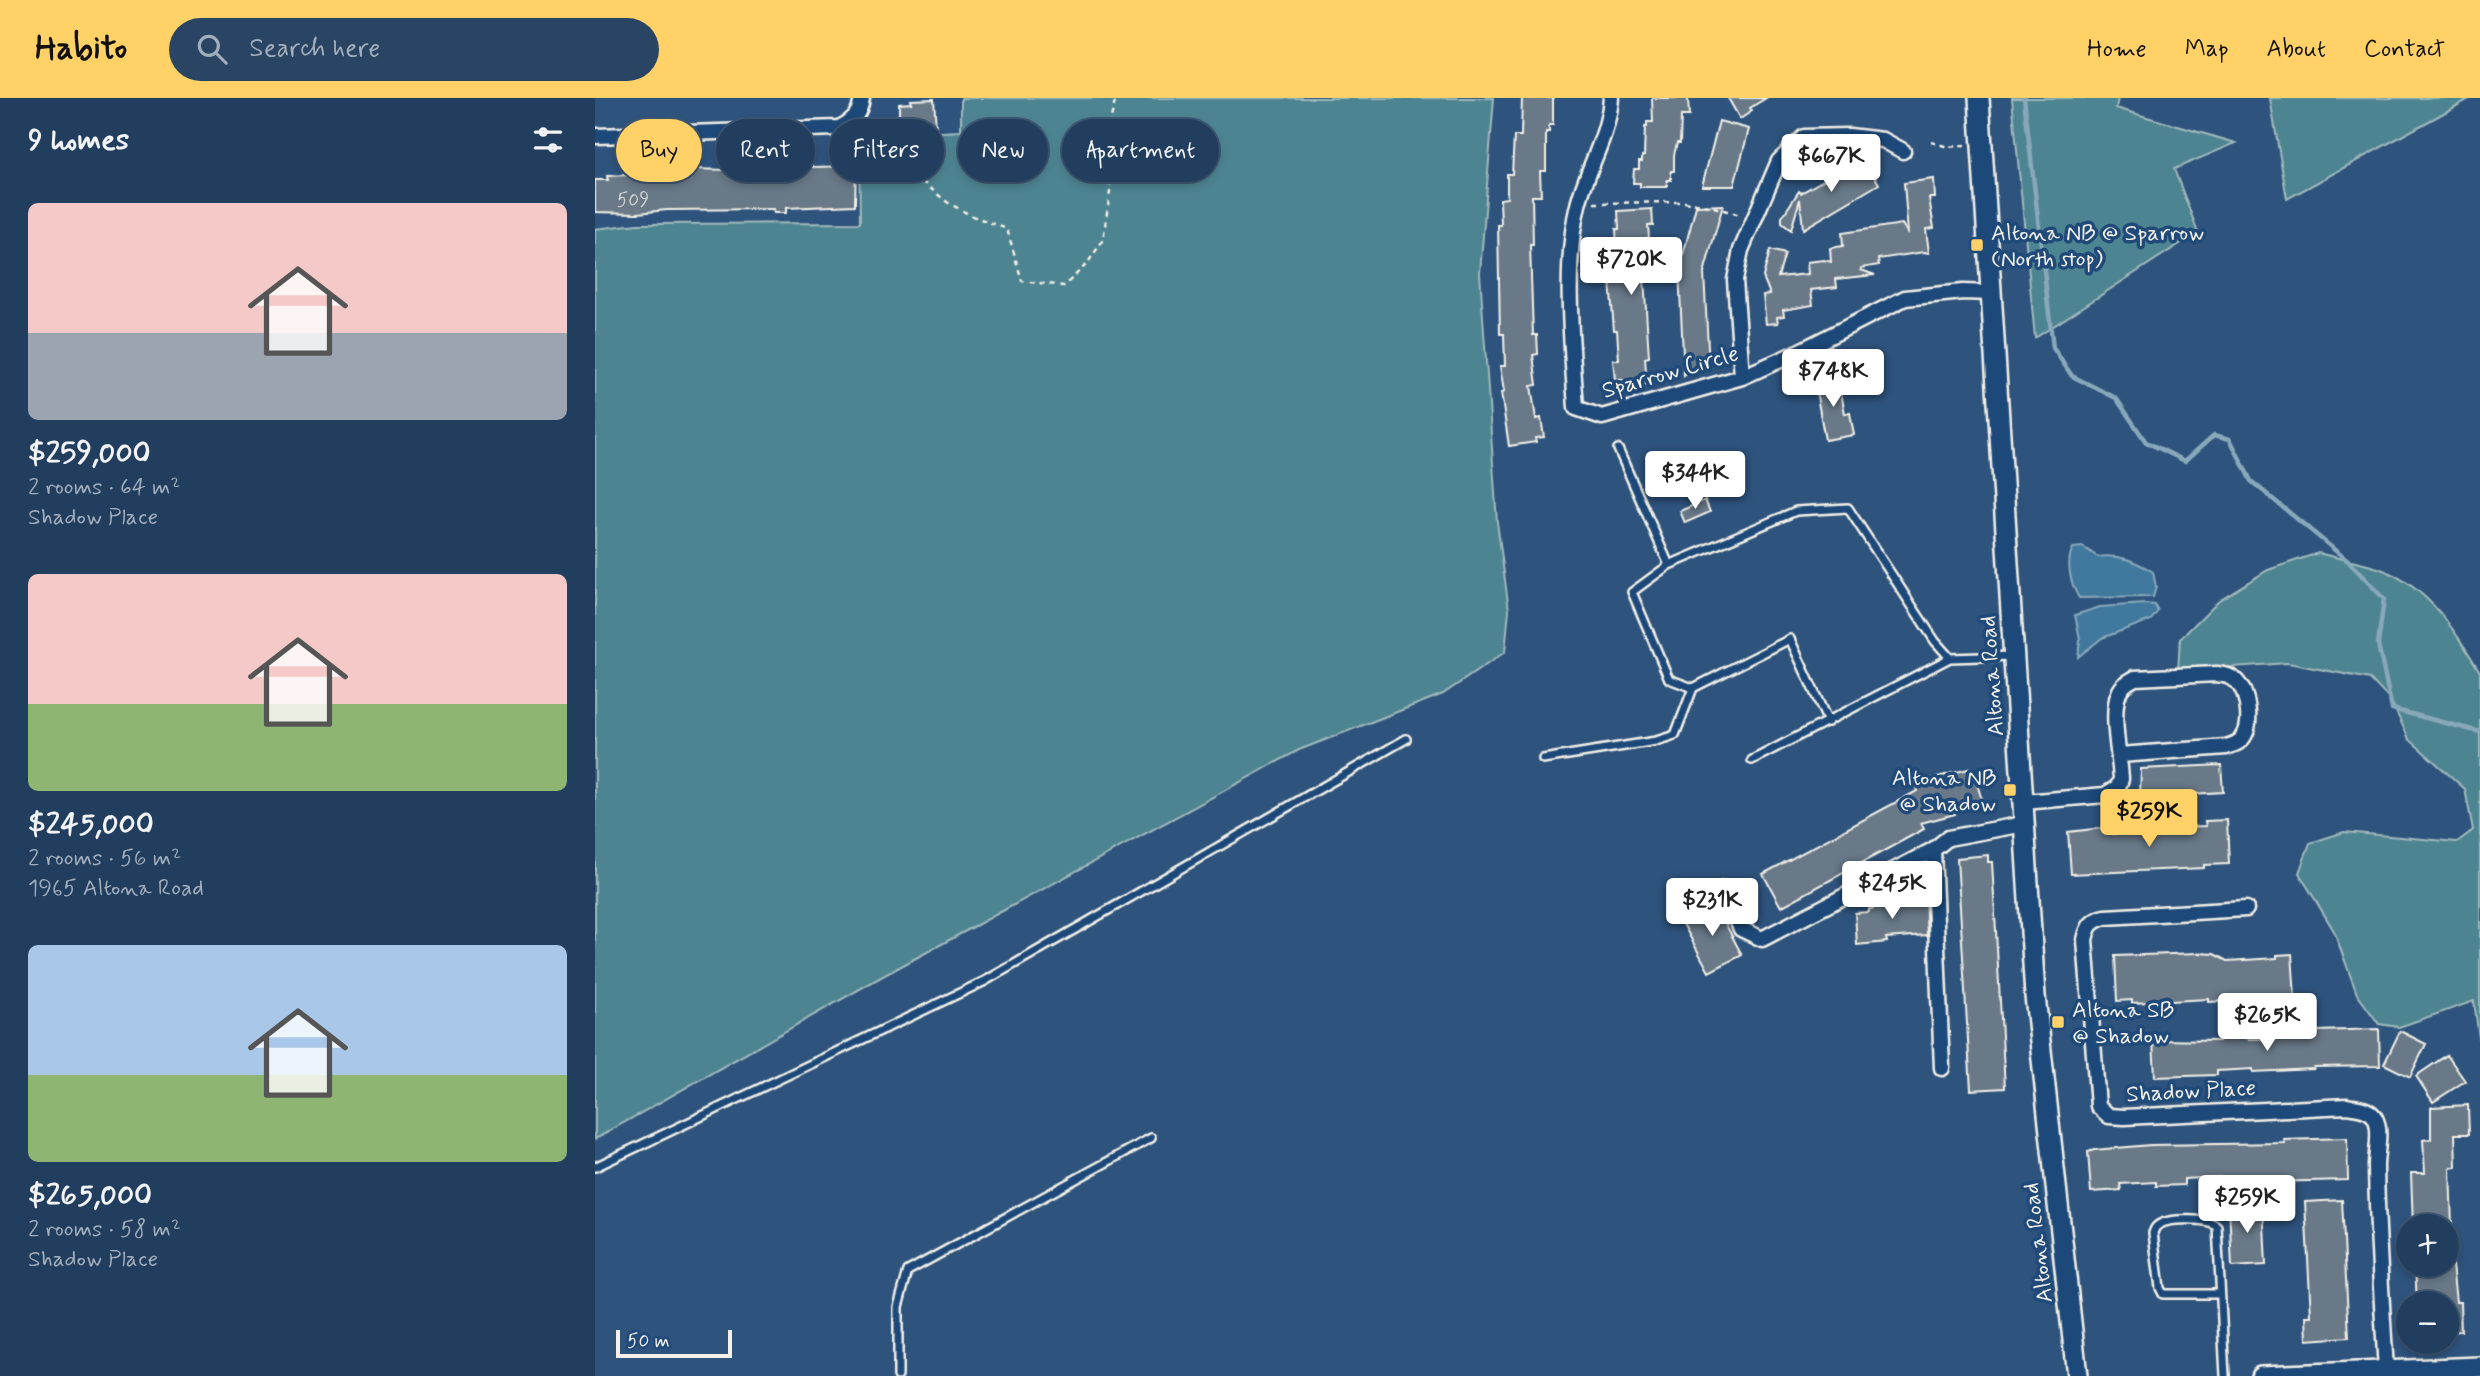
<!DOCTYPE html>
<meta charset="utf-8">
<style>
:root{--surface:#223e5e;--page:#2a4564;--text:#f1f3f6;--muted:#a2aebc;--line:#3f5773;--accent:#ffd166}
body{margin:0;font-family:Mynerve,sans-serif;background:var(--page);color:var(--text);height:100vh;display:flex;flex-direction:column;font-size:26px;white-space:nowrap}
*{box-sizing:border-box;margin:0}
p{font-size:23px;color:var(--muted)}
.icon{flex:none;width:38px;height:38px;fill:none;stroke:currentColor;stroke-width:2;stroke-linecap:round;stroke-linejoin:round}
.map{position:relative;flex:1;overflow:hidden}
.side{display:flex;flex-direction:column;background:var(--surface);width:595px}
.side>*{flex:none}
.top-card{position:absolute;left:21px;top:21px;width:665px;height:63px;display:flex;gap:14px}
.buttons{position:absolute;left:1801px;top:1116px;display:grid;gap:14px}
.buttons a{display:grid;place-items:center;width:63px;height:63px;border-radius:50%;background:var(--surface);box-shadow:0 4px 10px #0003,0 0 0 2px var(--line);font-size:35px}
.scale{position:absolute;left:21px;bottom:18px;width:116px;box-sizing:border-box;padding-left:7px;border:4px solid #f4f1e8;border-top:0;font-size:19px;line-height:24px;white-space:nowrap;color:#f4f1e8;-webkit-text-stroke:5px #1f4a7a;paint-order:stroke}
.price{position:absolute;translate:-50% -60px;padding:0 16px;border-radius:7px;background:#fff;color:#222;font-size:23px;line-height:46px;filter:drop-shadow(0 2px 4px #0008)}
.price::after{content:'';position:absolute;left:50%;top:42px;width:21px;height:16px;margin-left:-10px;background:inherit;clip-path:polygon(0 0,100% 0,50% 100%)}
.price.selected{background:var(--accent);color:#111}
ul{padding:0;list-style:none}
li{display:grid;align-content:center;gap:14px;height:371px;padding:0 28px}
li span{display:grid;place-items:center;height:217px;border-radius:10px;color:#555}
li>.icon{margin-inline-start:auto}
span .icon{width:126px;height:126px;fill:#fffc;stroke-width:1}
li b{font-size:30px}
h2{display:flex;justify-content:space-between;align-items:center;height:84px;padding:0 28px;font-size:30px}
.chip{padding:0 24px;border-radius:32px;background:var(--surface);box-shadow:0 4px 10px #0003,0 0 0 2px var(--line);font-size:24px;line-height:63px}
.chip.selected{background:var(--accent);color:#111}
header{display:flex;align-items:center;gap:42px;box-sizing:border-box;height:98px;padding:0 35px;background:var(--accent);color:#111}
header strong{font-size:33px}
nav{display:flex;gap:38px;margin-inline-start:auto;font-size:24px}
.search{width:490px;height:63px;background:var(--page);display:flex;align-items:center;gap:18px;box-sizing:border-box;padding:0 24px;border-radius:38px;color:var(--muted);font-size:26px}
main{display:flex;flex:1;min-height:0}
.map>svg:first-child{display:block}
.green{fill:#4e8491;stroke:#a1babc;stroke-width:2}
.water{fill:#41799d;stroke:#89a9bb;stroke-width:2}
.lines{fill:none;stroke-linecap:round;stroke-linejoin:round}
.stream{stroke:#89a9bb;stroke-width:4.5}
.building{fill:#697988;stroke:#f4f1e8;stroke-width:2}
.lane-casing{stroke:#f4f1e8;stroke-width:12}
.street-casing{stroke:#f4f1e8;stroke-width:19}
.secondary-casing{stroke:#f4f1e8;stroke-width:24}
.path{stroke:#f4f1e8;stroke-width:2.5;stroke-dasharray:5 5;stroke-linecap:butt}
.lane{stroke:#1f4a7a;stroke-width:7}
.street{stroke:#1f4a7a;stroke-width:14}
.secondary{stroke:#1f4a7a;stroke-width:19}
.poi-dot{fill:#ffd166;stroke:#1f4a7a;stroke-width:2.5}
.labels{text-anchor:middle;stroke-width:7;stroke-linejoin:round;paint-order:stroke}
.number-label{font-size:19px;fill:#d1d3d0}
.poi-label{font-size:23px;fill:#f4f1e8;stroke:#1f4a7a;text-anchor:start}
.street-label{font-size:23px;fill:#f4f1e8;stroke:#1f4a7a}
</style>
<header>
<strong>Habito</strong>
<div class="search"><svg class="icon" aria-label="search" viewBox="0 0 24 24"><circle cx="10" cy="10" r="6"/><path d="M15 15l6 6"/></svg>Search here</div>
<nav><a>Home</a><a>Map</a><a>About</a><a>Contact</a></nav>
</header>
<main>
<section class="side">
<h2>9 homes<svg class="icon" aria-label="filters" viewBox="0 0 24 24"><path d="M4 7h16M4 17h16"/><circle cx="9" cy="7" r="2"/><circle cx="15" cy="17" r="2"/></svg></h2>
<ul>
<li><span style="background:linear-gradient(#f6c9c9 60%,#9aa5b1 0)"><svg class="icon" aria-label="home" viewBox="0 0 24 24"><path d="M3 11l9-7 9 7M6 9v11h12V9"/></svg></span><div><b>$259,000</b><p>2 rooms · 64 m²</p><p>Shadow Place</p></div></li>
<li><span style="background:linear-gradient(#f6c9c9 60%,#8fb573 0)"><svg class="icon" aria-label="home" viewBox="0 0 24 24"><path d="M3 11l9-7 9 7M6 9v11h12V9"/></svg></span><div><b>$245,000</b><p>2 rooms · 56 m²</p><p>1965 Altona Road</p></div></li>
<li><span style="background:linear-gradient(#a9c7e8 60%,#8fb573 0)"><svg class="icon" aria-label="home" viewBox="0 0 24 24"><path d="M3 11l9-7 9 7M6 9v11h12V9"/></svg></span><div><b>$265,000</b><p>2 rooms · 58 m²</p><p>Shadow Place</p></div></li>
</ul>
</section>
<div class="map">
<svg width="1885" height="1278" viewBox="0 0 1885 1278">
<rect width="100%" height="100%" fill="#2e537d"/>
<filter id="ink" filterUnits="userSpaceOnUse"><feTurbulence type="fractalNoise" baseFrequency=".0143" numOctaves="2"/><feDisplacementMap in="SourceGraphic" scale="14" xChannelSelector="R" yChannelSelector="G"/><feConvolveMatrix kernelMatrix="1 2 1 2 8 2 1 2 1" color-interpolation-filters="sRGB"/></filter>
<g filter="url(#ink)">
<path class="green" d="M366 0H899L885 175 902 424 914 512 910 554 848 596 704 652 286 879 0 1041V131L42 126 265 125 264 54 287 37 366 33Z
M1417 0H1523L1521 10 1641 45 1579 71 1603 134 1440 240Z
M1675 0H1876L1692 101Z
M1723 455C1744 461 1767 464 1786 471 1834 490 1860 532 1885 574V947L1879 903 1804 929 1784 926 1762 896 1739 833 1704 775 1715 745 1749 734 1862 744 1878 732 1870 691 1814 641 1796 603 1775 581 1693 565 1583 573 1585 541 1624 502 1673 472Z"/>
<path class="water" d="M1488 449 1503 459C1524 456 1541 463 1558 474L1561 489 1558 499 1484 500C1476 487 1470 464 1478 450Z
M1550 506 1560 507 1563 513 1556 522 1507 540 1483 559 1485 541 1480 517 1505 509Z"/>
<g class="lines">
<path class="stream" d="M1429 0 1458 250 1477 278 1521 300 1551 344 1590 363 1619 337 1635 341 1656 383 1753 463 1789 501 1783 546 1797 611 1885 634"/>
</g>
<path class="building" d="M927 0H958V27H954V34H951V73H945L946 98H937L938 147H935L938 237H942L943 256 938 257 942 287 936 288 941 321 946 320 949 339 940 340 941 344 914 348 906 295 909 294 905 268H910L909 236H905L903 127H906L905 101 912 100V76H917L919 38H926Z
M1057 0H1093L1094 18H1086L1085 45H1082L1079 57V73H1076V82H1072V89H1045V85H1038L1039 71H1044V63H1047V58H1049L1050 29H1052V24H1058Z
M1133 0H1171L1155 10 1157 13 1145 21Z
M339 1 341 30 310 31 309 22H304V6L316 5 315 2Z
M1124 23 1154 31 1139 88H1107Z
M1268 59 1284 86 1208 131 1205 101 1196 132 1187 125V119L1204 93 1206 95Z
M206 67H218V69L261 68 260 107 191 110V115H179L178 111 72 112 43 115 0 114V82H13L12 78 99 74V71L132 72V69L157 68V70Z
M1339 81 1340 100H1334L1339 130 1331 131 1334 155 1329 154 1283 161 1284 167 1266 170V172L1280 177 1241 181 1242 189 1216 192 1218 207 1188 212 1189 218 1182 219 1183 225 1171 226 1168 197 1175 196 1168 179 1175 152 1190 156 1183 179 1213 176 1212 164 1229 162 1236 164 1235 150 1248 148 1247 135 1307 126 1313 136 1309 85Z
M1128 107 1109 175 1114 268 1100 269 1089 278 1084 172 1101 108Z
M1057 111 1058 127H1053L1054 140H1051L1052 153H1049L1048 164 1054 259 1050 260 1052 287 1028 288V282H1020L1018 262H1024L1022 232H1019L1015 183 1021 182 1019 152H1022L1021 131H1024L1023 113Z
M1243 277 1250 316 1255 315 1259 337 1230 342 1219 282Z
M1110 402 1115 414 1090 425 1085 413Z
M1626 667 1628 694 1545 699 1546 671Z
M1377 670 1388 705 1359 713 1360 716 1326 725 1329 731 1186 809 1168 776 1322 693 1320 685Z
M1632 722 1634 766 1609 767V770L1476 776 1473 734 1516 729 1517 736 1547 735 1546 728 1559 727V730L1611 728 1610 723Z
M1393 757V764H1397L1410 990 1376 992 1362 760Z
M1330 799 1332 837 1291 840 1292 844 1262 847 1260 815 1274 814V811H1278V808H1288V802Z
M1120 806 1147 857 1114 874 1087 824Z
M1605 855 1619 856 1632 863 1682 860V857L1697 856 1700 899 1614 904V901L1537 905V902L1522 903 1520 858Z
M1784 931 1785 968 1719 969V971L1658 974V971L1622 973V977L1560 979 1558 942 1624 943 1623 938 1652 936 1653 941 1722 940V933Z
M1805 933 1831 946 1815 979 1789 966Z
M1852 957 1870 983 1838 1004 1821 978Z
M1873 1007 1874 1036H1860L1861 1069 1855 1070 1857 1129H1818L1816 1075H1830L1828 1042 1836 1041V1009Z
M1752 1040 1753 1082 1626 1085V1079L1589 1081V1087L1561 1088V1084L1525 1086 1526 1092 1496 1094 1493 1054 1499 1052 1555 1047 1690 1045 1689 1042Z
M1747 1102 1754 1239 1712 1242 1711 1218H1716L1710 1104Z
M1668 1106 1671 1167 1637 1169 1634 1108Z
M1820 1167H1857L1861 1204H1865L1866 1233 1852 1234V1206H1822Z"/>
<g class="lines">
<g class="lane-casing">
<path id="lane" d="M1023 351 1074 467
M1098 590 1074 581 1037 494 1074 467 1201 413 1253 410 1340 543 1355 560
M948 661 1061 643 1080 637 1098 590 1195 541 1233 624
M1157 662 1355 560 1418 558
M0 1069 390 883 811 641
M1625 1196H1568L1565 1190 1558 1135C1560 1130 1560 1129 1565 1126 1575 1120 1613 1120 1622 1128L1630 1278
M303 1278V1209L313 1173 556 1040"/>
</g>
<g class="street-casing">
<path id="street" d="M1016 0C1013 40 992 70 983 107 968 167 977 248 981 310L1007 319 1147 279 1201 255 1310 200 1368 194 1396 195
M0 38 244 30C258 23 265 16 267 0
M1147 279 1140 182 1146 152 1184 63 1209 39 1254 38 1288 42 1308 53
M1428 704 1510 697 1523 689 1526 681C1525 659 1515 615 1524 595 1527 587 1533 584 1540 580L1622 576C1630 577 1637 578 1642 584 1653 595 1657 625 1649 638 1645 645 1638 647 1631 649L1525 657
M1338 752 1347 970
M1129 791 1146 831 1167 841 1338 752 1353 740 1429 726
M1651 811 1510 819C1496 823 1493 828 1490 842L1503 1008 1514 1018 1529 1019 1752 1008C1762 1010 1775 1010 1780 1020 1787 1032 1781 1054 1781 1068 1782 1136 1787 1205 1791 1273"/>
</g>
<g class="secondary-casing">
<path id="secondary" d="M1384 0 1440 898 1482 1278
M1666 1278 1885 1269"/>
</g>
<path class="path" d="M265 34 294 63 324 81 352 104 375 117 412 131 427 183 469 188 492 166 508 142 515 94 511 39 521 0
M1336 44 1353 49 1370 47
M999 105 1090 104 1119 109 1145 117"/>
<use href="#lane" class="lane"/>
<use href="#street" class="street"/>
<use href="#secondary" class="secondary"/>
</g>
</g>
<g class="poi-dot">
<rect x="1375" y="140" width="14" height="14" rx="3.5"/>
<rect x="1408" y="685" width="14" height="14" rx="3.5"/>
<rect x="1456" y="917" width="14" height="14" rx="3.5"/>
</g>
<g class="labels">
<g class="number-label">
<text x="38" y="108">509</text>
</g>
<g class="poi-label">
<text x="1396" y="142">Altona NB @ Sparrow<tspan x="1396" dy="26">(North stop)</tspan></text>
<text x="1401" y="687" text-anchor="end">Altona NB<tspan x="1401" dy="26">@ Shadow</tspan></text>
<text x="1477" y="919">Altona SB<tspan x="1477" dy="26">@ Shadow</tspan></text>
</g>
<g class="street-label">
<text transform="translate(1075 273) rotate(-16)" y="8">Sparrow Circle</text>
<text transform="translate(1396 578) rotate(-94)" y="8">Altona Road</text>
<text transform="translate(1596 992) rotate(-3)" y="8">Shadow Place</text>
<text transform="translate(1442 1145) rotate(-97)" y="8">Altona Road</text>
</g>
</g>
</svg>
<div class="buttons">
<a>+</a>
<a>−</a>
</div>
<div class="scale">50 m</div>
<b class="price" style="left:1236px;top:96px">$667K</b>
<b class="price" style="left:1036px;top:199px">$720K</b>
<b class="price" style="left:1238px;top:311px">$748K</b>
<b class="price" style="left:1100px;top:413px">$344K</b>
<b class="price selected" style="left:1554px;top:751px">$259K</b>
<b class="price" style="left:1297px;top:823px">$245K</b>
<b class="price" style="left:1117px;top:840px">$231K</b>
<b class="price" style="left:1672px;top:955px">$265K</b>
<b class="price" style="left:1652px;top:1137px">$259K</b>
<div class="top-card">
<a class="chip selected">Buy</a>
<a class="chip">Rent</a>
<a class="chip">Filters</a>
<a class="chip">New</a>
<a class="chip">Apartment</a>
</div>
</div>
</main>
